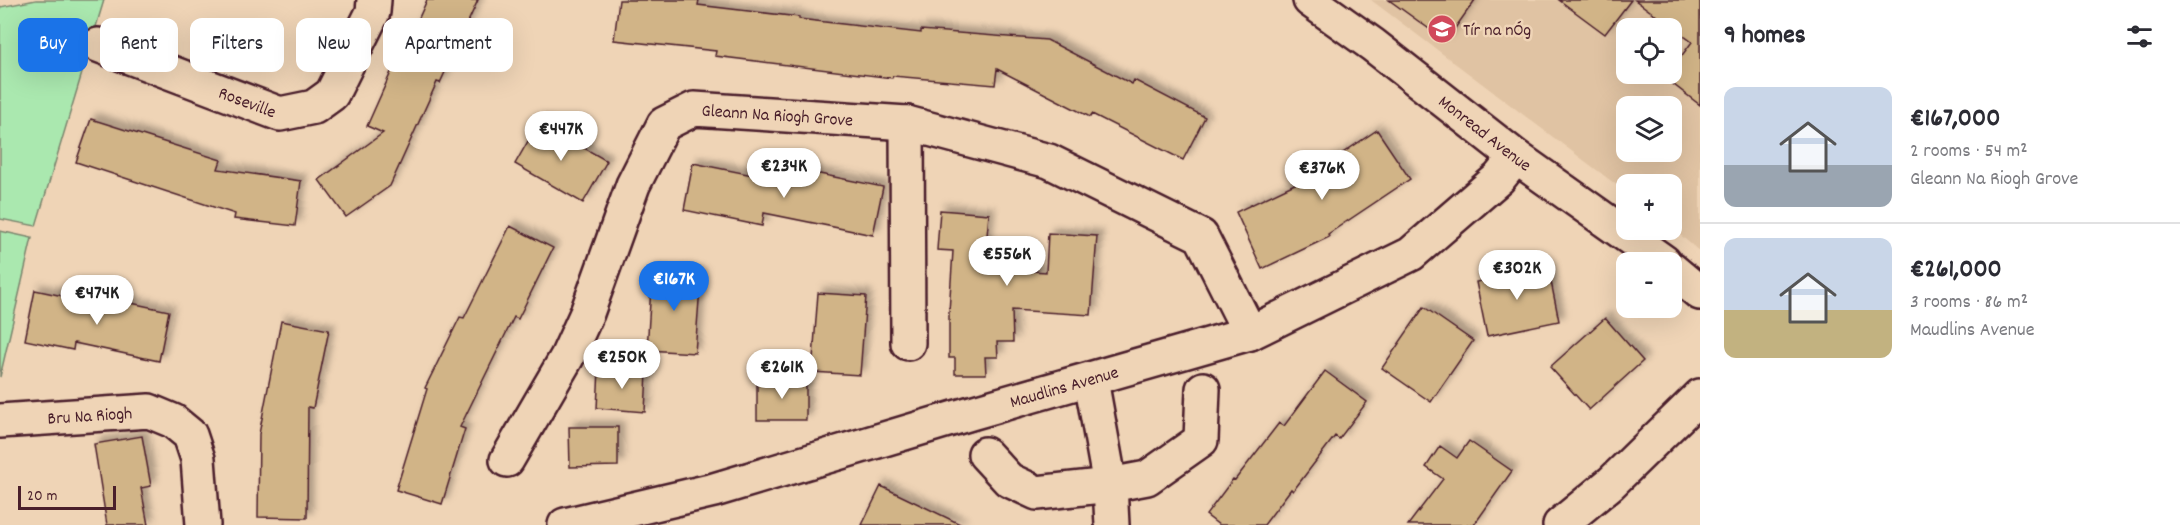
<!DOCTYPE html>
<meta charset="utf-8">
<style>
:root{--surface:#fff;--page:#f7f7f7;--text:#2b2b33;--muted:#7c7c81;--line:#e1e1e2;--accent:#1a73e8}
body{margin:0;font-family:Dekko,sans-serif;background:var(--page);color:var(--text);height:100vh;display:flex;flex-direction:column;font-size:22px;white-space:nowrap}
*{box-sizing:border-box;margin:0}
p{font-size:20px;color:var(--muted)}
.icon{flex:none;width:33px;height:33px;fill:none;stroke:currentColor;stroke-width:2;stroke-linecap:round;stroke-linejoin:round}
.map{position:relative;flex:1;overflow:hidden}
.drawer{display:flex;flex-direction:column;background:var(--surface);width:480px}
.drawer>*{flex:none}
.banner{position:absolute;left:18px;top:18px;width:570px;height:54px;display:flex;gap:12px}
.tools{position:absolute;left:1616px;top:18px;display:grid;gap:12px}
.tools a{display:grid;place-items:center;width:66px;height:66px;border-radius:12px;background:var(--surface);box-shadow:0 6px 24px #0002;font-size:30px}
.scale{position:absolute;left:18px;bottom:15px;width:98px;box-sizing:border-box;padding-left:6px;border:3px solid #4a1f2b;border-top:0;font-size:16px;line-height:21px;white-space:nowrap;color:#4a1f2b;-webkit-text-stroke:4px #efd4b6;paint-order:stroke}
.price{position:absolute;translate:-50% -51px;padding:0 14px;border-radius:21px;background:#fff;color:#222;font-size:20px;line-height:39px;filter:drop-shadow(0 2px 3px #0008)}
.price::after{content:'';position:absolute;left:50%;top:36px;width:18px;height:14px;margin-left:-9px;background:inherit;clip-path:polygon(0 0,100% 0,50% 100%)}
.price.current{background:var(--accent);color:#fff}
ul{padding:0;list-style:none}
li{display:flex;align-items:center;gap:18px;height:150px;padding:0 24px}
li+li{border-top:2px solid var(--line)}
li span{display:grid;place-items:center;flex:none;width:168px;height:120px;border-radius:12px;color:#555}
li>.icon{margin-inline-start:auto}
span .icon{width:72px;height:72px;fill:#fffc;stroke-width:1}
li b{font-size:26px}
h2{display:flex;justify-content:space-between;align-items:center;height:72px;padding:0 24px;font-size:26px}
.chip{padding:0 21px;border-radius:12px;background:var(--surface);box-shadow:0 6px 24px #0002;font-size:21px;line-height:54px}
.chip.current{background:var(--accent);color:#fff}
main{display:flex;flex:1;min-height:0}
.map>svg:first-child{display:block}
.built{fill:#e0c3a3;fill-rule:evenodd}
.green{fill:#aae8af;stroke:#7a846d;stroke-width:1.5}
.building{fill:#d1b487;stroke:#4a1f2b;stroke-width:1.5;filter:url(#shadow)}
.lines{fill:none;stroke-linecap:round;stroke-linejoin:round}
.minor-casing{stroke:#4a1f2b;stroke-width:38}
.minor{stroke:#efd4b6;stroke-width:33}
.labels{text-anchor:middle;stroke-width:5;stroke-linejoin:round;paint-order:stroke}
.poi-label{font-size:18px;fill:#4a1f2b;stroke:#efd4b6;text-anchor:start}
.street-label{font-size:18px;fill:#4a1f2b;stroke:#efd4b6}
</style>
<main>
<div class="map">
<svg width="1700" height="525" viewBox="0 0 1700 525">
<defs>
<filter id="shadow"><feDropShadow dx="5.5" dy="-5.5" stdDeviation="3" flood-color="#0004"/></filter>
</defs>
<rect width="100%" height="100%" fill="#efd4b6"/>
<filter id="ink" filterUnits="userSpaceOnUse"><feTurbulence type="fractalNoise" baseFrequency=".0167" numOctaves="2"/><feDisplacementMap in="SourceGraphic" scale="12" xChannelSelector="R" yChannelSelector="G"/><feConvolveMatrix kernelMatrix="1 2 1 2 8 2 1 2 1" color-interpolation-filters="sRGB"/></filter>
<g filter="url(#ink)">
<path class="built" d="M1371 0H1700V252L1671 227V184H1626V192ZM1626 28H1671V74H1626ZM1626 106H1671V152H1626Z"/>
<path class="green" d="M36 0H104L36 226 0 219V7Z
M0 231 32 238 0 377Z"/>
<path class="building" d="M427 0H478L440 83 437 82 390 186 346 217 319 180 383 133 367 126 392 70 395 71Z
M619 0H699L698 5 799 17V19L921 33V30L1047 40 1132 84 1134 80 1205 117 1183 160 1092 114 1090 117 997 69 995 85 893 76 892 78 715 56 716 51 614 40Z
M1389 0H1475L1446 41Z
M1559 0H1631L1605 34Z
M1635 0H1700V105L1665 78 1671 74V70L1692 42Z
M91 119 221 160 218 169 301 181 295 226 234 219 235 214 76 162Z
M539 122 607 161 583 203 515 164Z
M1377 130 1410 179 1328 234 1329 237 1262 269 1236 212 1301 181Z
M693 163 802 185 805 171 883 187 873 235 764 213 762 226 684 210Z
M940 210 989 214 984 268 1046 272 1048 233 1097 236 1091 315 1012 310 1013 342H997L998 357H985L986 374H955V358H949V312L953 251 937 250Z
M510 226 553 248 518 319 514 317 460 427 465 429 442 504 396 490 427 389 425 388 460 317 464 318Z
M1548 267 1559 321 1487 336 1476 282Z
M652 271 701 274 695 353 647 350Z
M35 290 119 308 121 301 169 311 159 361 74 343 73 350 25 340Z
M818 293 866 296 860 375 812 372Z
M1424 307 1473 341 1431 402 1382 368Z
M1605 318 1643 361 1589 410 1550 367Z
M281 321 329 330 313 408 308 407 307 518 258 517 259 434Z
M599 369 647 372 645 412 597 408Z
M1325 371 1367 402 1339 439 1335 436 1293 491 1291 489 1264 525H1219L1206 515 1233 479 1235 480 1279 423 1284 426Z
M757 380H806V420H757Z
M569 427H618V466L570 467Z
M142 436 151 486 141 488 148 525H107L94 444Z
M1469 441 1512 471 1474 525H1408L1443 479 1426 467 1440 446 1457 458Z
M881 486 962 525H862Z"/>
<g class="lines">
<g class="minor-casing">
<g id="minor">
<path id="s1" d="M1310 0 1373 45 1516 157 1664 262"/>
<path id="s2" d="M98 45 280 114 314 107 332 94 373 12 374 0"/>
<path d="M907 123 908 343"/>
<path d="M1671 269 1700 293"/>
<path d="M1091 380 1110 485 1112 525"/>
<path id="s3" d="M0 421 149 411 173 421 190 435 198 459 203 525"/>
<path d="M985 454 1009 480 1037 493 1110 485 1147 478 1201 440 1203 389"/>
<path id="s4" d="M507 460 567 357 587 313 633 185 664 124 694 109 907 123 1049 161 1201 236 1250 333"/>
<path id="s5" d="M565 525 714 490 971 413 1250 333 1411 254 1499 178 1516 157"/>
<path d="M1560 525 1611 483 1700 396"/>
</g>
</g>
<use href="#minor" class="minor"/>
</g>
</g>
<defs>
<g id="school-disc" transform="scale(1.5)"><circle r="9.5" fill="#d1495b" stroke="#efd4b6"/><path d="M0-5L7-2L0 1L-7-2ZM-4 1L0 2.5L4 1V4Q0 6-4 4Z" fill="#fff"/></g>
</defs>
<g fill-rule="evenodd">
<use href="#school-disc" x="1442" y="29"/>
</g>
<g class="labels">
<g class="poi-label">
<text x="1463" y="35">Tír na nÓg</text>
</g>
<g class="street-label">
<text dy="6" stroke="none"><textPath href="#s2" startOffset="160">Roseville</textPath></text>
<text dy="6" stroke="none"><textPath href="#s4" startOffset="489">Gleann Na Riogh Grove</textPath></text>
<text dy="6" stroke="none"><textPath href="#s1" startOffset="220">Monread Avenue</textPath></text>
<text dy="6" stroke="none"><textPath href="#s5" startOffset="518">Maudlins Avenue</textPath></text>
<text dy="6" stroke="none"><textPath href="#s3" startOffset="90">Bru Na Riogh</textPath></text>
</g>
</g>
</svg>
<div class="tools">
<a><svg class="icon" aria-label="locate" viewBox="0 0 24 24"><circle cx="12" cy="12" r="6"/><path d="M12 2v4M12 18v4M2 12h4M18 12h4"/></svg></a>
<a><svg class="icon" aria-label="layers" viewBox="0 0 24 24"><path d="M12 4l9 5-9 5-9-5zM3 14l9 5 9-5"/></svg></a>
<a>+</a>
<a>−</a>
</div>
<div class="scale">20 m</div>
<b class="price" style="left:561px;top:162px">€447K</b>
<b class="price" style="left:784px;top:199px">€234K</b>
<b class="price" style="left:1322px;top:201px">€376K</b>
<b class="price" style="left:1007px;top:287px">€556K</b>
<b class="price" style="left:1517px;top:301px">€302K</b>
<b class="price current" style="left:674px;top:312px">€167K</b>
<b class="price" style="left:97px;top:326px">€474K</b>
<b class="price" style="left:622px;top:390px">€250K</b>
<b class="price" style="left:782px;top:400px">€261K</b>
<div class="banner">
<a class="chip current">Buy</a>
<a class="chip">Rent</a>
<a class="chip">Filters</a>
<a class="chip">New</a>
<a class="chip">Apartment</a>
</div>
</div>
<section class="drawer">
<h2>9 homes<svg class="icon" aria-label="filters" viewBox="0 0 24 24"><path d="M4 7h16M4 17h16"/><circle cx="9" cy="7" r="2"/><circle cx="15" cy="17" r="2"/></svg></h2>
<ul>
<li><span style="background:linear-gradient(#c9d6e8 65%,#9aa5b1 0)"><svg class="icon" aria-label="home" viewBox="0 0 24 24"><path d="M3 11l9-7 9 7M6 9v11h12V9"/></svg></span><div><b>€167,000</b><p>2 rooms · 54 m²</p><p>Gleann Na Riogh Grove</p></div></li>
<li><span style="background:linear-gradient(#c9d6e8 60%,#c2b280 0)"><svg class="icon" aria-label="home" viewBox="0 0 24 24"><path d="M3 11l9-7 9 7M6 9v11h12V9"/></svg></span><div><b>€261,000</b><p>3 rooms · 86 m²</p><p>Maudlins Avenue</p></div></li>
</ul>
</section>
</main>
